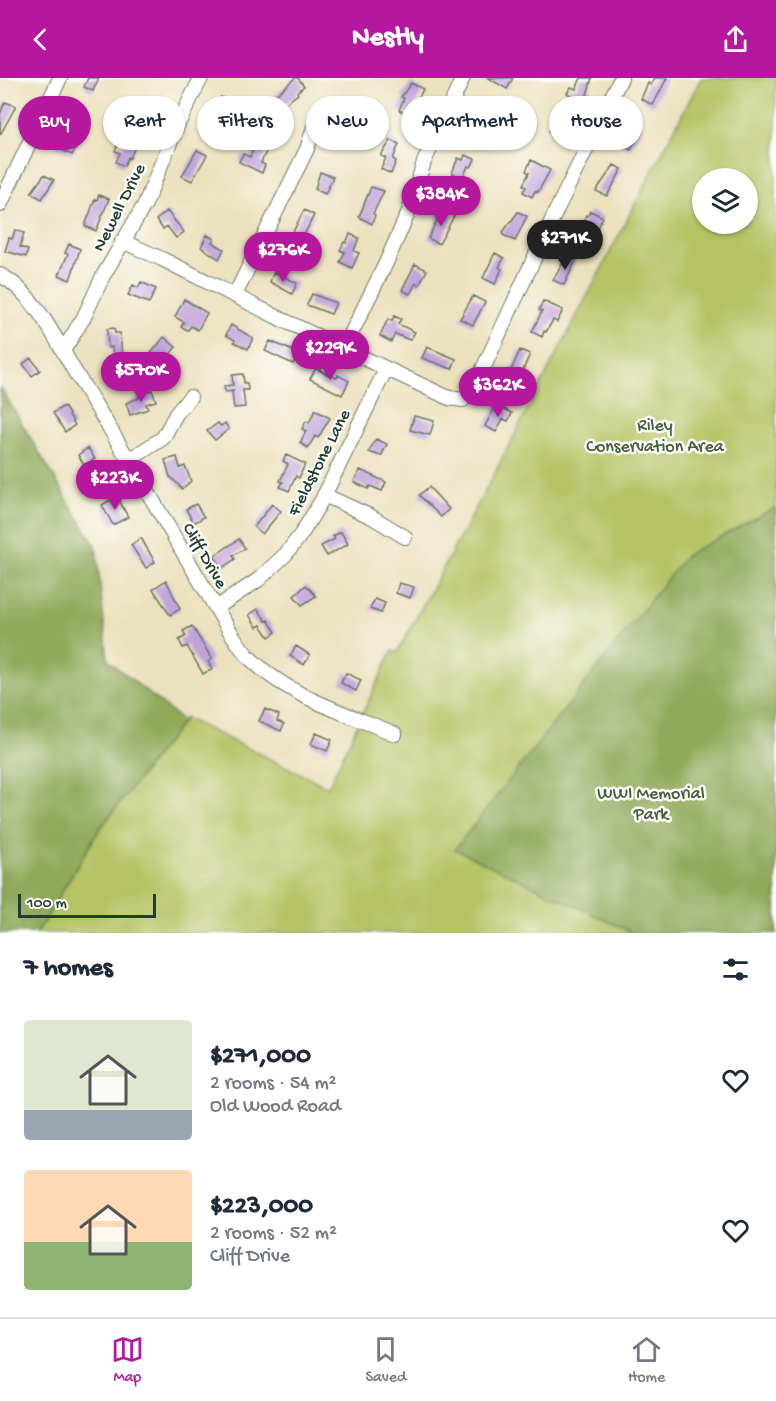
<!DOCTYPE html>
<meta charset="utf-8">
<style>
:root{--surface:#fff;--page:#f6f6f7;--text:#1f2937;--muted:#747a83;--line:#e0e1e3;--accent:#b5179e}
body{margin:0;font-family:"Gochi Hand",sans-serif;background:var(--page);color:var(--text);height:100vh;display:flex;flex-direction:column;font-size:22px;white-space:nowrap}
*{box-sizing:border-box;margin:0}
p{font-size:20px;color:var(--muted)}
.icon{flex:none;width:33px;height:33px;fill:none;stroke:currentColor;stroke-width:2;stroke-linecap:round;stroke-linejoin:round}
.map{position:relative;height:855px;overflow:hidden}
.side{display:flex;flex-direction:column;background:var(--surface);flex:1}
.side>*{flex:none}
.hud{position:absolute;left:18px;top:18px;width:741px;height:54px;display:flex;gap:12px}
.fabs{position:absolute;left:692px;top:90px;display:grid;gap:12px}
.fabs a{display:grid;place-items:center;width:66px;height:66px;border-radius:50%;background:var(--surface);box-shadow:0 2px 4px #0004;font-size:30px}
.scale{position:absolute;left:18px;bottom:15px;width:138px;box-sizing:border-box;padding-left:6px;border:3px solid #1f3d34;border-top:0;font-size:16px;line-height:21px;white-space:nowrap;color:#1f3d34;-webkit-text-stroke:4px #fdfcf7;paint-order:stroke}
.price{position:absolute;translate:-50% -51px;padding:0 14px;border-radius:21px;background:var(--accent);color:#fff;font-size:20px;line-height:39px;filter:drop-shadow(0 2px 3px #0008)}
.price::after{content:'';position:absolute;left:50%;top:36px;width:18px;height:14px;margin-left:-9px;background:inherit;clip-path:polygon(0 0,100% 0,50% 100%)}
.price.selected{background:#222;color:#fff}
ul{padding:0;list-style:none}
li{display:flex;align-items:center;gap:18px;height:150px;padding:0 24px}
li span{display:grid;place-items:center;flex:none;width:168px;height:120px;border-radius:6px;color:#555}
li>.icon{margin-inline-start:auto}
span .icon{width:72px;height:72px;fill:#fffc;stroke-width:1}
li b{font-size:26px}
h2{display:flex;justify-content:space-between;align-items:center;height:72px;padding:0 24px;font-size:26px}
.chip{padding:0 21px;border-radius:27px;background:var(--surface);box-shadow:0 2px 4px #0004;font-size:21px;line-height:54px}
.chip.selected{background:var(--accent);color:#fff}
header{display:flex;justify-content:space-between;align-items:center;height:78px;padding:0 24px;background:var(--accent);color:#fff;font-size:27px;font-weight:800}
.menu{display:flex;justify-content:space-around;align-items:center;height:84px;border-top:2px solid var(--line);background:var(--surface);font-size:16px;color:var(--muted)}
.menu a{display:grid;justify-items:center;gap:3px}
.menu .selected{color:var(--accent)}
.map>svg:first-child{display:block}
.green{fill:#b5c365;stroke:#6a804c;stroke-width:1.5;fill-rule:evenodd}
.forest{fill:#90a95a;stroke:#587347;stroke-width:1.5}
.building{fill:#c1a4dc}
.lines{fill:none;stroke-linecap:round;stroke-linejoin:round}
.minor-casing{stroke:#677664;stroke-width:16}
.minor{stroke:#fff;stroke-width:14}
.labels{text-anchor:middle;stroke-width:5;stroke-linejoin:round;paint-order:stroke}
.street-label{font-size:18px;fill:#1f3d34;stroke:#fdfcf7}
.park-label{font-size:18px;fill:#445e40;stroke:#fdfcf7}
</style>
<header><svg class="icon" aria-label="back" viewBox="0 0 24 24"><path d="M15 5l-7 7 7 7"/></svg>Nestly<svg class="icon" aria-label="share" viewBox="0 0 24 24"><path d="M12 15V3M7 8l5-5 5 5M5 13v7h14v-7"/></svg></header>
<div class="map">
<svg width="776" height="855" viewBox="0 0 776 855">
<rect width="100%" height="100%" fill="#fdfcf7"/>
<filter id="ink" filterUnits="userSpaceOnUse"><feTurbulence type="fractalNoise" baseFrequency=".0167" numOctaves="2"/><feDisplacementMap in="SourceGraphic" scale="12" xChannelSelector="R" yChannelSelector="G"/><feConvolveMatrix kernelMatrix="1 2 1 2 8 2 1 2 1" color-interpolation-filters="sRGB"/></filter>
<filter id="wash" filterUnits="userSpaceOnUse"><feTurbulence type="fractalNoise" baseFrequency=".008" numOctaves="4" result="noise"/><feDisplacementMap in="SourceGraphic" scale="24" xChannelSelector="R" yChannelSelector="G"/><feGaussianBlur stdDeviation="1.35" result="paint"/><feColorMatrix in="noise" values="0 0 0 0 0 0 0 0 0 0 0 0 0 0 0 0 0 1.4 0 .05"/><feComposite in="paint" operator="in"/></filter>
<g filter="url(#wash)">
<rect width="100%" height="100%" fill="#ece1be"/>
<path class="green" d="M701 0H776V855H37L99 752 185 640 328 709 392 573 397 575 491 402ZM702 100H747V146H702Z"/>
<path class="forest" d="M0 309 96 469 108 582 183 643 99 752 37 855H0Z
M776 429V855H633L455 771 686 477Z"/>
<g id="blocks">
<path class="building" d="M88 0H99L93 13 84 9Z
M295 0H298L304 8 297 14 298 16 278 31 275 36 266 32 270 22Z
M488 0H513L507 11Z
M581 0H592L587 17 592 19 590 25 584 23 582 28 570 22 572 18 567 15 571 9 576 11Z
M655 0H667L653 27 641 21 648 5 651 7Z
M411 5 423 11 410 37 399 32 404 20 401 19Z
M221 19 230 23 215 53 204 47Z
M5 24 16 28 0 57V36Z
M143 27 153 31 146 46 136 41Z
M486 29 494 33 485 54 483 52 479 60 468 55 478 34 483 36Z
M558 35 575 43 564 61 549 54Z
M362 40 367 54 356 58 351 43Z
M633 42 642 47 631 72 621 67Z
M78 44 87 49 72 77 55 69 61 59 68 63Z
M391 62 399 66 393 81 396 83 391 96 381 91 386 80 381 78Z
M126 63 136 67 130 80 128 79 124 88 116 84 120 75 115 73 118 66 124 69Z
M257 63 268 69 261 85 265 87 262 95 239 84 243 76 250 79Z
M197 72 207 77 192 103 182 98Z
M465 77 475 81 471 89 468 88 463 100 452 95 458 80 463 82Z
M531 82 550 92 538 114 535 113 532 119 523 114 526 109 523 107 529 95 526 93Z
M614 87 622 91 607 118 596 113Z
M320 94 333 99 325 116 315 111Z
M44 97 54 102 42 121 31 115Z
M371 109 384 113 373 136 375 137 372 146 359 139Z
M99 117 109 121 96 153 85 148 95 121 97 122Z
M443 131 454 138 439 166 428 160Z
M304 132 314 137 303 159 293 154Z
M167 133 184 154 176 160 167 148 163 151 156 142Z
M590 133 603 139 592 162 578 156 586 137 588 138Z
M518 134 527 138 515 163 503 157V154Z
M15 152 24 155 20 169 28 172 26 179 5 173 9 160 12 161Z
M350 156 359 160 354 173 359 175 352 190 340 184 345 174 340 172 344 164 346 165Z
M207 157 214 161 212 164 224 171 219 181 201 169Z
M69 166 80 171 70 202 59 197 68 176 65 175Z
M495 175 504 180 499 189 502 191 495 206 483 200Z
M567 178 576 182 564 207 553 202Z
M415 186 427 192 419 207 416 205 410 216 402 212Z
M274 194 297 205 292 216 270 204Z
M141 204 156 211 149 225 128 217 133 207 138 210Z
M312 216 336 225 331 236 307 227Z
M473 218 485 224 473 247 460 241Z
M184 221 207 235 198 252 191 248 188 252 181 249 184 244 175 239Z
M543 223 563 232 557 244 553 242 546 254 544 253 542 259 532 254 542 233 539 232Z
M394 238 401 241 398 246 415 254 410 262 395 256 391 264 380 258 388 241 392 243Z
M231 247 253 260 248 271 234 264 235 262 226 257Z
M114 250 115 255H120L122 278 113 279 112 269 108 270 107 251Z
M164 259 176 269 166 281 163 278 158 285 149 278Z
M270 263 298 275 293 286 265 273Z
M427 269 456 281 452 291 422 280Z
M520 272 530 276 519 301 509 297Z
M31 280 40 292 32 298 23 286Z
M316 290 324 295 337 300 338 297 349 303 342 317 310 301Z
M243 296 244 305H247L248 312H243L245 329 234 330 232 314 234 313 225 314 224 308 233 307 232 297Z
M152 312 156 323 146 326 148 331 130 337 126 325 139 320V318L145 316 144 314Z
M496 327 512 335 508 343 503 341 496 354 485 348Z
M64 328 75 347 65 354 53 335Z
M315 332 330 340 318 360 315 358 308 370 300 365 306 353 302 351 306 343 309 345Z
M414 338 434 343 430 357 410 352Z
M218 345 221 348 225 345 229 351 215 362 207 353Z
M376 361 387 366 381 378 369 374Z
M88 370 95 381 91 383 100 396 91 402 89 399 85 401 80 392 85 388 78 377Z
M286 377 305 386 299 400 296 398 289 413 280 409 283 404 280 403 288 386 283 383Z
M177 379 180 390 185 388 191 403 182 411 171 399H170L165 382Z
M360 392 386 404 382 413 370 408 368 411 354 404Z
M429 409 449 431 441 439 419 417Z
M117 418 128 439 113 447 102 427Z
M196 426 204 439 194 445 186 431Z
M272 426 281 433 262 456 254 449Z
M341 454 348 466 327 478 321 468 335 461 333 458Z
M141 460 155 484 146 490 131 467Z
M239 461 245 470 233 478 235 481 222 490 214 478Z
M166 502 180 531 170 537 153 511Z
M399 505 414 509 410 520 396 515Z
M306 507 316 518 302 527 294 518Z
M375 521 385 525 381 535 370 531Z
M258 531 266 543 268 542 276 554 269 559 261 547 257 549 249 537Z
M192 548 212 581 208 584 212 591 203 596 187 568 183 570 179 562 186 558 183 553Z
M296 568 310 577 304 587 290 578Z
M346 595 361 602 356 613 341 605Z
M265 631 279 637 277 643 284 646 281 653 259 643Z
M316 655 332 662 327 673 311 666Z"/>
</g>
</g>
<g filter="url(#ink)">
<use href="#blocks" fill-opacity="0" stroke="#677664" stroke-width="1.5"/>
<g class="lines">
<g class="minor-casing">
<path id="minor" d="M0 127 60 0
M122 163 162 181 285 243 449 320 463 322 471 313 482 293 558 129 621 0
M0 197C34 214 56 262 75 294 128 378 177 465 228 550 234 559 240 569 247 577 285 618 346 635 395 656
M235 217 307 71 314 49
M63 273 84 239 103 198 145 126 176 50 201 0
M327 287 344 270 386 185 409 133 424 84 463 0
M129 382 163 360 176 336 190 319
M324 417 372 439 405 459
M216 530 258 502 286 476 302 455 323 420 386 291"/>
</g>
<use href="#minor" class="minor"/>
</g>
</g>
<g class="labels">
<g class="street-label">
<text transform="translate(118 129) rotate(-63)" y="6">Newell Drive</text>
<text transform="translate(318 384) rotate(-63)" y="6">Fieldstone Lane</text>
<text transform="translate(206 477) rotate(60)" y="6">Cliff Drive</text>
</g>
<g class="park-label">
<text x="655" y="352">Riley<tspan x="655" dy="21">Conservation Area</tspan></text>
<text x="651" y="720">WWI Memorial<tspan x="651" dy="21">Park</tspan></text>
</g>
</g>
</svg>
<div class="fabs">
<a><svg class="icon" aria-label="layers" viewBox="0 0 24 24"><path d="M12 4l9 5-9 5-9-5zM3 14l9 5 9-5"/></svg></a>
</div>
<div class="scale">100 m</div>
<b class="price" style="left:441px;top:149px">$384K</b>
<b class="price selected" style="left:565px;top:193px">$271K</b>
<b class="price" style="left:283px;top:205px">$276K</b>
<b class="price" style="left:330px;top:303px">$229K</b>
<b class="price" style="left:141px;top:325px">$570K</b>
<b class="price" style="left:498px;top:340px">$362K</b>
<b class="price" style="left:115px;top:433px">$223K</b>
<div class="hud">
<a class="chip selected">Buy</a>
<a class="chip">Rent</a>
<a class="chip">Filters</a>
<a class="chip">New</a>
<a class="chip">Apartment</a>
<a class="chip">House</a>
</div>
</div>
<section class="side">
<h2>7 homes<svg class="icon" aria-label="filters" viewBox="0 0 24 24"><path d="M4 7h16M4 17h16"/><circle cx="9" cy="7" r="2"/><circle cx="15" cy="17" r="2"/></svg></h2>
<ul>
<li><span style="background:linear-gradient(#dfe7d0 75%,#9aa5b1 0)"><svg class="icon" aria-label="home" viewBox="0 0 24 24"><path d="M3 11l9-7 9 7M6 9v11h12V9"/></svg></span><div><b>$271,000</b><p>2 rooms · 54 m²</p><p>Old Wood Road</p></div><svg class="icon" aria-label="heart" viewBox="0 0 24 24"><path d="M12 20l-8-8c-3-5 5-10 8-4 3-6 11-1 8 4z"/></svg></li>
<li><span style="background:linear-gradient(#ffd9b3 60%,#8fb573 0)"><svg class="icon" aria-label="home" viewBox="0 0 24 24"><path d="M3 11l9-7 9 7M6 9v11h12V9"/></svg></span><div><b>$223,000</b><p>2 rooms · 52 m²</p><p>Cliff Drive</p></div><svg class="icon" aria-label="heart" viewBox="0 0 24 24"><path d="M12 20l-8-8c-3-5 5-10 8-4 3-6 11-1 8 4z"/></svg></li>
</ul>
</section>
<nav class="menu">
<a class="selected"><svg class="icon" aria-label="map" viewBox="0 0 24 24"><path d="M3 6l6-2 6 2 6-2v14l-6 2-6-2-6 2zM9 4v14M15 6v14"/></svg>Map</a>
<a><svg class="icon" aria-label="saved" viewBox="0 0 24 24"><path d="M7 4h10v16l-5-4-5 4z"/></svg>Saved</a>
<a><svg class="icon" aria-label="home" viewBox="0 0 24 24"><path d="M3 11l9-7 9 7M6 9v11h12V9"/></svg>Home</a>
</nav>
